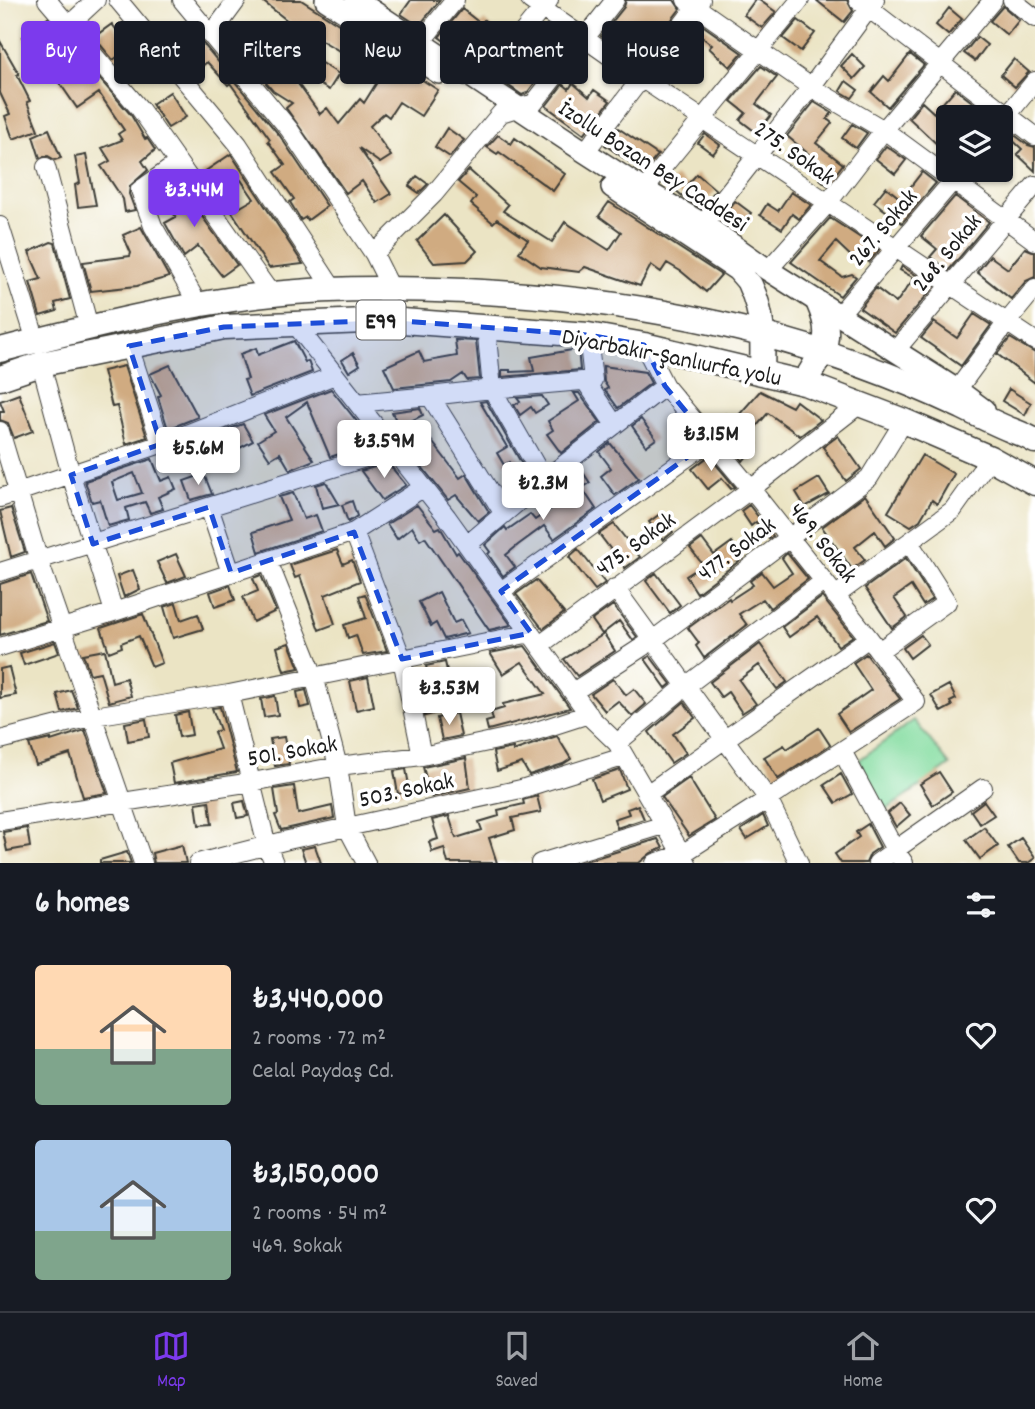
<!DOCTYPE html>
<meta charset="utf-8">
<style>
:root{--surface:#171b24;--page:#242831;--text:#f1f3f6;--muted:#9ea1a6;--line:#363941;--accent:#7c3aed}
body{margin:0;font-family:Dekko,sans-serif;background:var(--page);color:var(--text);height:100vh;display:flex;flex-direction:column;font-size:26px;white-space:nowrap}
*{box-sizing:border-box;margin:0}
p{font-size:23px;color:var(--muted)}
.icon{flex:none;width:38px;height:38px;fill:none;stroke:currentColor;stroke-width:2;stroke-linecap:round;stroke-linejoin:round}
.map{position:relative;height:863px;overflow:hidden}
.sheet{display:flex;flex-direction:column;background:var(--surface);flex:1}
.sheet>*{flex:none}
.top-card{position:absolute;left:21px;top:21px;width:994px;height:63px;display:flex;gap:14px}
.fabs{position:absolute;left:936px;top:105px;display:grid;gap:14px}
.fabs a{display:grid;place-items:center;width:77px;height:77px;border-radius:7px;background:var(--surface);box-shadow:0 2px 5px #0004;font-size:35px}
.price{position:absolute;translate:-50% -60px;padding:0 16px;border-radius:7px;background:#fff;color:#222;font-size:23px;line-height:46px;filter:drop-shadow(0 2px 4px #0008)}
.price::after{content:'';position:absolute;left:50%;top:42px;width:21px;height:16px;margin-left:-10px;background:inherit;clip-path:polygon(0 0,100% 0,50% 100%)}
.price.current{background:var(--accent);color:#fff}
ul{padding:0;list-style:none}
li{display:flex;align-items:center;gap:21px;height:175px;padding:0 35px}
li span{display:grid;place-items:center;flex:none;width:196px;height:140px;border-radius:7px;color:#555}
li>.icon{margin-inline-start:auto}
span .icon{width:84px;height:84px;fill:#fffc;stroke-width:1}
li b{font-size:30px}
h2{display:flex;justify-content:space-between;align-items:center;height:84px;padding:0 35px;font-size:30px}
.chip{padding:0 24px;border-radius:7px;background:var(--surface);box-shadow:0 2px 5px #0004;font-size:24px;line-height:63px}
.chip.current{background:var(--accent);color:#fff}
.tabs{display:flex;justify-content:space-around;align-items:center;height:98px;border-top:2px solid var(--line);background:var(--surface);font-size:19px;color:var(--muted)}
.tabs a{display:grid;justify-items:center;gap:4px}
.tabs .current{color:var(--accent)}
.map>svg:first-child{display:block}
.green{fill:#85dda1;stroke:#507c5e;stroke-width:2}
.building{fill:#d0ab81;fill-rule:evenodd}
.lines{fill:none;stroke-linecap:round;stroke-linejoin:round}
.minor-casing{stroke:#3b3a35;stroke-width:20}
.major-casing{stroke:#3b3a35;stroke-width:24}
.highway-casing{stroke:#3b3a35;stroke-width:27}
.minor{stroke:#fff;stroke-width:18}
.major{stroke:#fff;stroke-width:21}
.highway{stroke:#fff;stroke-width:24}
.marked{fill:#1d4ed8;fill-opacity:0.2;stroke:#1d4ed8;stroke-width:5;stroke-dasharray:14 9;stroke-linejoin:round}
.labels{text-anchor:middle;stroke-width:7;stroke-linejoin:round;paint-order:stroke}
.shield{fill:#fff;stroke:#606060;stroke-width:2}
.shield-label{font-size:23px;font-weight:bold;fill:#1c1c1c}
.street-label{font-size:24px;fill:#1c1c1c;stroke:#fff}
</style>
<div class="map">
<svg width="1035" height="863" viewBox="0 0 1035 863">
<rect width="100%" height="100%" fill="#fff"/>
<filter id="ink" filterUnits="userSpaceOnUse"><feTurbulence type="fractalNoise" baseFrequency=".0143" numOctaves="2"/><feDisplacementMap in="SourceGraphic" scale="14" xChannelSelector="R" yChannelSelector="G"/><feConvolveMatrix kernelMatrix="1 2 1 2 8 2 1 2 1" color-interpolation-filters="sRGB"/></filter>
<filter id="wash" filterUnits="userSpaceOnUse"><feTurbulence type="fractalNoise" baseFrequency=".00686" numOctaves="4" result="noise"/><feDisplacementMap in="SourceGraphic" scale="28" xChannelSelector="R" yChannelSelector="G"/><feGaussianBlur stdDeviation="1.57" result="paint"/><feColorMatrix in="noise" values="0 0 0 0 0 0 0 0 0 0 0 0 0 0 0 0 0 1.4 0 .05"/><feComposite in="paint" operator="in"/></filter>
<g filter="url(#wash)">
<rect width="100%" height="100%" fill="#ebe4c4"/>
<path class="green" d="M914 720 950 765 883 812 859 760Z"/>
<g id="blocks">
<path class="building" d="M261 0H301L359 37 348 56 321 40 306 64 284 51 298 29Z
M411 0H440L419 26 401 14Z
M626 0H674L680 9 645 55 636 49 631 57 601 36 624 7Z
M755 0H759L776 12 762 28 744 15Z
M816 0H847L853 11 844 22Z
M1003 6 1019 20 1007 35 990 21Z
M949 8 962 19 948 35 936 25Z
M462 9 481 24 484 20 504 37 480 67 439 37Z
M48 18 64 38 48 50 44 44 33 51 23 37Z
M798 20 815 33 801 51 783 38Z
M698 22 742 53 730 67 709 48 712 45 693 30Z
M112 24 130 48 113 60 94 37Z
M196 35 280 136 327 206 308 220 306 217 301 220 290 202 294 199 275 172 285 165 268 141 270 139 230 83 228 85 207 62 201 67 183 46Z
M977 37 987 45 975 61 964 53Z
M0 41 19 74 17 75 30 101 27 102 38 130 13 139 5 116 10 114 0 93Z
M680 46 693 55 681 72 668 62Z
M524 50 547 67 527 93 522 95 499 79Z
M852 54 865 67 854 79 841 66Z
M910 54 924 65 888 107 871 92 884 76 889 81Z
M1014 59 1029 72 1015 87 1001 75Z
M391 60 438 90 421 116 399 102 389 117 384 113 370 126 391 156 380 163 359 148 391 194 377 203 362 181 346 193 286 108 292 103 273 91 266 83 273 70 288 80 293 77 320 114 327 108 339 124 360 99 364 103Z
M318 61 339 74 329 90 300 73Z
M86 63 131 115 145 139 147 138 155 150 142 161 148 170 130 186 129 194 135 210 125 212 123 199 101 166 110 161 102 148 122 140 118 134 124 130 99 93 77 108 59 82Z
M761 66 777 77 756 104 771 115 757 133 740 120 746 113 731 101Z
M846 81 858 90 852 98 840 91Z
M573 83 589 97 594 90 610 101 584 134 546 106 563 84 569 89Z
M955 89 992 117H948V139L941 148 909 118 922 102 934 113Z
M170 92 186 117 168 128 152 104Z
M814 102 832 113 827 119 832 123 816 143 843 164 827 185 820 179 828 170 787 136Z
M852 124 867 133 856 148 842 138Z
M447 128 464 140 450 157 435 147Z
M618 128 658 155 644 172 605 145Z
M49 129 61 158 55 160 48 156 40 158 33 136Z
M1009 131 1028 145 1035 147V171L1017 154 1022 149 1005 133Z
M705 134 720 145 713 154 698 143Z
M498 135 511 144 515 138 565 174 553 191 499 152 497 154 487 147Z
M886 146 906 160 895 174 876 159Z
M231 154 303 264 269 268 232 212 254 199 241 180 217 196 201 174Z
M86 155 96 205 78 207 75 185 80 183 75 157Z
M469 170 508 205 503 211 552 242 565 222 609 250 621 232 599 216 609 202 721 275 706 292 682 272 667 263 661 272 651 265 640 286 585 267 579 272 541 267 519 252 528 240 497 219 493 223 471 204 476 197 458 182Z
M922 172 936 183 902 223 874 202 886 187 901 199Z
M697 174 716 190 701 208 686 199 668 184 675 176 686 186Z
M417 176 428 184 419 193 409 186Z
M175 179 237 265 222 276 198 246 184 257 165 223 176 217 159 193Z
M791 192 811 205 799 219 792 214 782 229 760 215 767 204 778 211Z
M955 196 989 222 949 270 930 257 937 249 921 236Z
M735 201 751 213 738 232 721 220Z
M444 215 477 251 467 261 434 263 417 241Z
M830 218 879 250 869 262 864 257 858 263 836 242 820 261 842 277 852 274 856 277 840 296 791 262Z
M141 227 169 277 137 286 91 291 83 262 130 256 131 253 123 235Z
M51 242 55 243 70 299 55 303 57 311 40 316 30 282 41 279 29 252Z
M1025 248 1035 252V277L1026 281 1011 299 977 272 990 256 1008 269Z
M902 266 934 287 895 333 860 308 876 288 896 303 914 278 900 270Z
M974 314 991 325 961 366 921 338 934 322 957 338Z
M1010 338 1035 353V383L997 354Z
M455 340 476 341 480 379 467 380 463 374 451 382 394 388 384 367 419 351 424 362 457 356Z
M294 341 305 362 308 361 312 372 250 396 244 380 248 379 240 354 256 348 258 355Z
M578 349 580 370 502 377V370H510V372L534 371 531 357Z
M353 353 360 365 349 372 342 360Z
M170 365 198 417 168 429 158 397 161 395 150 374Z
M124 366 147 437 126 444 117 406 112 407 103 371Z
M603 366 645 372 651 383 618 408 605 390 608 388 604 382Z
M331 389 374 443 330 457 307 402 286 417 314 460 290 470 280 453 270 459 258 441 274 431 264 415Z
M1009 389 1031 403 1025 415 1002 401Z
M760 391 792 407 796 401 821 420 800 436 768 413 748 436 757 444 743 461 712 424 725 414 732 423Z
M574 393H579L600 422 561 453 547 434 553 430 548 421 579 401Z
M19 394 33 431 14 438 8 423 0 420V411H4L0 401Z
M542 396 548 405 535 413 531 407 520 415 514 405 520 402 517 398Z
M486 401 523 466 514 470 509 462 504 465 497 453 507 447 480 402Z
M420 408 423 415 399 427 392 412Z
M641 419 656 439 646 446 632 426Z
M243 424 253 441 238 449 227 430Z
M687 430 694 438 679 449 673 441Z
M424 431 460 478 466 474 489 512 478 521 456 495 448 500 404 444Z
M838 436 861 469 846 481 823 447Z
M209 437 219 462 194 472 186 453 200 447 198 442Z
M610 443 639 478 615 495 601 476 611 468 599 452Z
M922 455 954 474 937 504 932 500 920 520 911 526 888 512Z
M709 456 735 487 731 489 722 478 708 489 692 469Z
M152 459 161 481 171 477 176 489 158 497 163 509 150 513 145 502 126 508 129 520 108 526 100 500 92 502 85 481ZM134 473 142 493 118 500 112 482Z
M388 463 406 485 382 500 361 471Z
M204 474 212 494 191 500 184 481Z
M584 474 590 483 582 488 596 509 554 539 544 526 518 545 506 555 515 567 503 576 488 554 490 552 485 545 505 527 507 530 530 514 535 520 556 505 547 492 560 482 564 488Z
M819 478 829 494 805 507 796 492Z
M326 482 339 504 322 508 316 485Z
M293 493 304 519 316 515 322 531 259 552 253 532 289 520 279 497Z
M865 495 895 538 885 546 875 531 855 547 865 560 852 569 822 527Z
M352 501 357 516 348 522 342 505Z
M417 505 436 529 440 527 456 554 458 552 511 625 489 630 425 537 420 540 412 527 397 539 387 524Z
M749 505 773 536 769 539 756 522 751 526 741 511Z
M11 508 25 552 11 557 0 511Z
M660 514 673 532 663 540 649 522Z
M614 524 640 557 625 568 599 534Z
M702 539 714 555 732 542 743 558 697 593 686 576 703 565 690 548Z
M578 549 605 583 595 590 569 557Z
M337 550 343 564 352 560 360 581 325 595 335 624 319 630 300 576 295 578 290 565Z
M787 553 808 579 770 608 763 599 739 614 747 625 704 658 696 646 699 643 688 628 729 598 730 600 753 585 750 581 762 572 773 586 792 573 782 558Z
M176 554 186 576 167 583 157 562Z
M906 558 932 599 923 605 911 586 894 598 907 617 892 628 865 588Z
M133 570 140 589 124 597 117 576Z
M656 573 680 605 670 613 646 581Z
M31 574 47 621 0 635V584Z
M261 575 276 611 253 622 243 597 258 591 253 578Z
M536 580 564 613 543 629 516 594Z
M230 585 235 600 215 607 210 592Z
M439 592 454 623 461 620 468 633 444 639 436 623 431 626 419 602Z
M365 594 387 651 363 655 356 635 348 638 344 625 366 618 359 596Z
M822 597 853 636 838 646 817 617 789 637 782 627Z
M176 603 181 620 198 614 203 629 173 638 164 607Z
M613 605 637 637 633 640 619 621 602 634 592 620Z
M143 614 162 663 152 667 139 636 121 643 122 647 109 652 101 628Z
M604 634 615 651 577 676 564 659Z
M921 635 928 644 910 658 903 648Z
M55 642 59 653 24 665 20 653Z
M289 643 299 668 284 671 277 647Z
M760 644 787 682 777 689 759 665 739 680 756 704 742 713 728 692 721 697 710 682Z
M525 646 570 708 488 730 486 722 493 720 491 712 504 708 503 704 545 694 522 662 503 674 490 653Z
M105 650 112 682 126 678 131 696 109 702 100 672 90 674 83 654Z
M866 654 900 699 849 732 837 714 871 690 853 663Z
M650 656 671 684 666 688 645 659Z
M445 662 452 692 433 697 426 666Z
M9 667 16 695 0 698V669Z
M368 677 374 706 356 710 350 681Z
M613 679 626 695 634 689 646 704 632 716 618 701 605 711 591 694Z
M949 685 956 699 950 702 952 706 941 712 931 695Z
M71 690 78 708 62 712 57 694Z
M306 690 310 706 300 708 297 692Z
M275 696 278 715 264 717 261 699Z
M433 700 437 713 425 716 423 703Z
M684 702 695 718 673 734 686 753 671 763 649 732Z
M220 707 237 772 174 783 170 763 220 749 214 732 220 730 212 708Z
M188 712 192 735 179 737 175 715Z
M456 713 461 736 442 740 437 718Z
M146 719 149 737 128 741 125 723Z
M819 728 830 745 778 779 764 757 784 745 787 749Z
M85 730 107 793 83 797 70 754 36 765 29 744 51 739V741Z
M557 736 571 759 563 764 529 775 522 763 497 771 493 752 513 748V751Z
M284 737 289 764 275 766 270 739Z
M466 758 470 788 431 797 423 767Z
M406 769 410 791 398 794 394 771Z
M620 770 627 789 600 800 592 779Z
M939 772 952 792 933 805 920 784Z
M841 774 852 794 836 803 824 785Z
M689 778 715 820 689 836 662 797Z
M294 786 298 814 332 806 334 818 281 830 275 815 278 814 274 789Z
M537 796 541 812 512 818 515 830 489 838 497 863H448L444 848 432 852 429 842 438 839 432 820 449 816 456 838 482 830 479 822 499 816 498 810 524 804 523 800Z
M209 801 212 824 199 825 196 803Z
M244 801 248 816 237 818 234 803Z
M984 801 994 815 980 824 971 811Z
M900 803 910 815 896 827 888 813Z
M638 805 644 819 617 828 614 819 629 814 627 809Z
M763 815 768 826 747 839 741 830Z
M868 824 880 847 870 854 866 863H841L835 854 859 837 856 832Z
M984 827 998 846 980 859 966 840Z
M27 828 30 847 7 851 3 832Z
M1021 838 1035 858 1028 863H1019L1008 847Z
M658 839 663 848 651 853 639 863H579Z
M182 845 186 863H154L152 853Z
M315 846 321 863H306L301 849Z
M127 852 131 863H100V860Z"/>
</g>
</g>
<g filter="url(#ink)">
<use href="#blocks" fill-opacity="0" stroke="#3b3a35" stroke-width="2"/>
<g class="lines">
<g class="minor-casing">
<path id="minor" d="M47 0 140 109 271 294
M118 0 238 144 333 289
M182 0 289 129 374 254 391 288
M530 0 641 78 1035 341
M686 0 811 87 884 130 1035 241
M858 0 1035 136
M1012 0 1035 18
M68 26 96 0
M212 34 237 0
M420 43 455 0
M481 84 549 0
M1001 123 1035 81
M585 152 701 0
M178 163 140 190 153 226 199 306
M46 167 89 327
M644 190 800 0
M703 224 811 87 875 0
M0 226 36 341
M374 254 434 194 501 113 534 103 615 0
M768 270 827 204 884 130 993 0
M838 316 962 170
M295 324 447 517 592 719 617 743 687 863
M486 326 492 389 593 380 588 335
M129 346 161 444 335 375
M895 351 1035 185
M41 364 71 475 114 612
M585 381 615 425
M957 390 1007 322 1035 288
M430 396 492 389 544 480
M357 403 430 396 504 514
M0 431 39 561 143 863
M0 498 161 444
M209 507 231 573 354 532 424 487
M354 532 402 659 422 756
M467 545 544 480 665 386
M268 561 314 676 338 766 347 827 366 863
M0 572 394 449
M615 588 768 799 916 702 869 638 751 489 665 386 644 345
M501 591 710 441
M835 596 953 510 990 458
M540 645 751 489 860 404
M0 647 114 612 231 573
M879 651 947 602 909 542
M573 692 653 640 869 478 904 421
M229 694 267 846 274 863
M0 740 94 716 229 694 531 633
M617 743 686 686 823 582
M842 751 895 850 877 863
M647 794 869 638
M0 821 252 782 338 766 422 756 530 733 589 714
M198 863 288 840 521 789 623 757
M540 863 664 825
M655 863 682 854 768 799 799 863
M904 863 895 850 983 788"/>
</g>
<g class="major-casing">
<path id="major" d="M326 0 439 73
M356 0 585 152 644 190 703 224 768 270 957 390 984 410
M612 187 737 270 750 285"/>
</g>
<g class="highway-casing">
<path id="highway" d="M750 285C764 314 763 342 762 373
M0 350C89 327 180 304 273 294 337 287 401 288 465 291 640 299 803 332 962 407 978 415 994 423 1011 430 1019 433 1027 436 1035 441
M0 378 41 364 224 327 389 320 588 335 644 345 804 383 904 421 990 458 1035 483
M804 383C822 352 835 340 819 304"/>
</g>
<use href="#minor" class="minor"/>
<use href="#major" class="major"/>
<use href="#highway" class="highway"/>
</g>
</g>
<path class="marked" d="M389 320 588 335 644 345 665 386 710 441 501 591 531 633 402 659 354 532 231 573 209 507 93 544 71 475 161 444 129 346 224 327Z"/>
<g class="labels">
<rect class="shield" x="356.5" y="300.5" width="49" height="39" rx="5"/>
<g class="shield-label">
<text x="381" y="328">E99</text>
</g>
<g class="street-label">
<text transform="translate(795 152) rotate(35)" y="8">275. Sokak</text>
<text transform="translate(654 165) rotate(33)" y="8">İzollu Bozan Bey Caddesi</text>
<text transform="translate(882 227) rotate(-50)" y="8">267. Sokak</text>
<text transform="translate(946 252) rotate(-50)" y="8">268. Sokak</text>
<text transform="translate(672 356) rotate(11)" y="8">Diyarbakır-Şanlıurfa yolu</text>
<text transform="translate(824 542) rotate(52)" y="8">469. Sokak</text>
<text transform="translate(635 543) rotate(-36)" y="8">475. Sokak</text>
<text transform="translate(736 548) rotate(-37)" y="8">477. Sokak</text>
<text transform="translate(292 750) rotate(-10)" y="8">501. Sokak</text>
<text transform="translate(406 789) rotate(-12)" y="8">503. Sokak</text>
</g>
</g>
</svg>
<div class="fabs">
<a><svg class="icon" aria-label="layers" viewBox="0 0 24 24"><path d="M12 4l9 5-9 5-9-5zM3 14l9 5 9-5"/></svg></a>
</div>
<b class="price current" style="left:194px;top:229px">₺3.44M</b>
<b class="price" style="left:711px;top:473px">₺3.15M</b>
<b class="price" style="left:384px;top:480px">₺3.59M</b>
<b class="price" style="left:198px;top:487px">₺5.6M</b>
<b class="price" style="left:543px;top:522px">₺2.3M</b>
<b class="price" style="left:449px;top:727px">₺3.53M</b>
<div class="top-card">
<a class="chip current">Buy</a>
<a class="chip">Rent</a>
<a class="chip">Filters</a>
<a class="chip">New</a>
<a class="chip">Apartment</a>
<a class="chip">House</a>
</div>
</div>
<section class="sheet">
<h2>6 homes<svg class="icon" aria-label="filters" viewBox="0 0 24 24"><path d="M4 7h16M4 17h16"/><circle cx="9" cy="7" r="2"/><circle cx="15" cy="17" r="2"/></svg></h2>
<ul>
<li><span style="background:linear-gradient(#ffd9b3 60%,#7fa58c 0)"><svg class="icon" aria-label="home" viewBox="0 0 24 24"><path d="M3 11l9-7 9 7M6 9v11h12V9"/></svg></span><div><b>₺3,440,000</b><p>2 rooms · 72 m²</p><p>Celal Paydaş Cd.</p></div><svg class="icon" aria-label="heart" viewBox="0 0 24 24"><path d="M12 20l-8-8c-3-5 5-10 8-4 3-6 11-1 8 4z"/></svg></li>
<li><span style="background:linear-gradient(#a9c7e8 65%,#7fa58c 0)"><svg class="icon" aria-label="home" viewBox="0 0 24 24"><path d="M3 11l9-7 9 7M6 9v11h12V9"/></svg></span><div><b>₺3,150,000</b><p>2 rooms · 54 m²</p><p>469. Sokak</p></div><svg class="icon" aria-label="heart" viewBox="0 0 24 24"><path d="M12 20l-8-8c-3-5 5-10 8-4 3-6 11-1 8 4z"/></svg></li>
</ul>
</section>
<nav class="tabs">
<a class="current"><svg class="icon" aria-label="map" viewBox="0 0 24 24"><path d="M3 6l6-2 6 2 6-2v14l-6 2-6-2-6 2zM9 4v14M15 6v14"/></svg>Map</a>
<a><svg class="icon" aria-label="saved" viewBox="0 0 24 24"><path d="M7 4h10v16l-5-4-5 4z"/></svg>Saved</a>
<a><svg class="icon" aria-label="home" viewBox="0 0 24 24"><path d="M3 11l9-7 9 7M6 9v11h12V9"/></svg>Home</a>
</nav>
